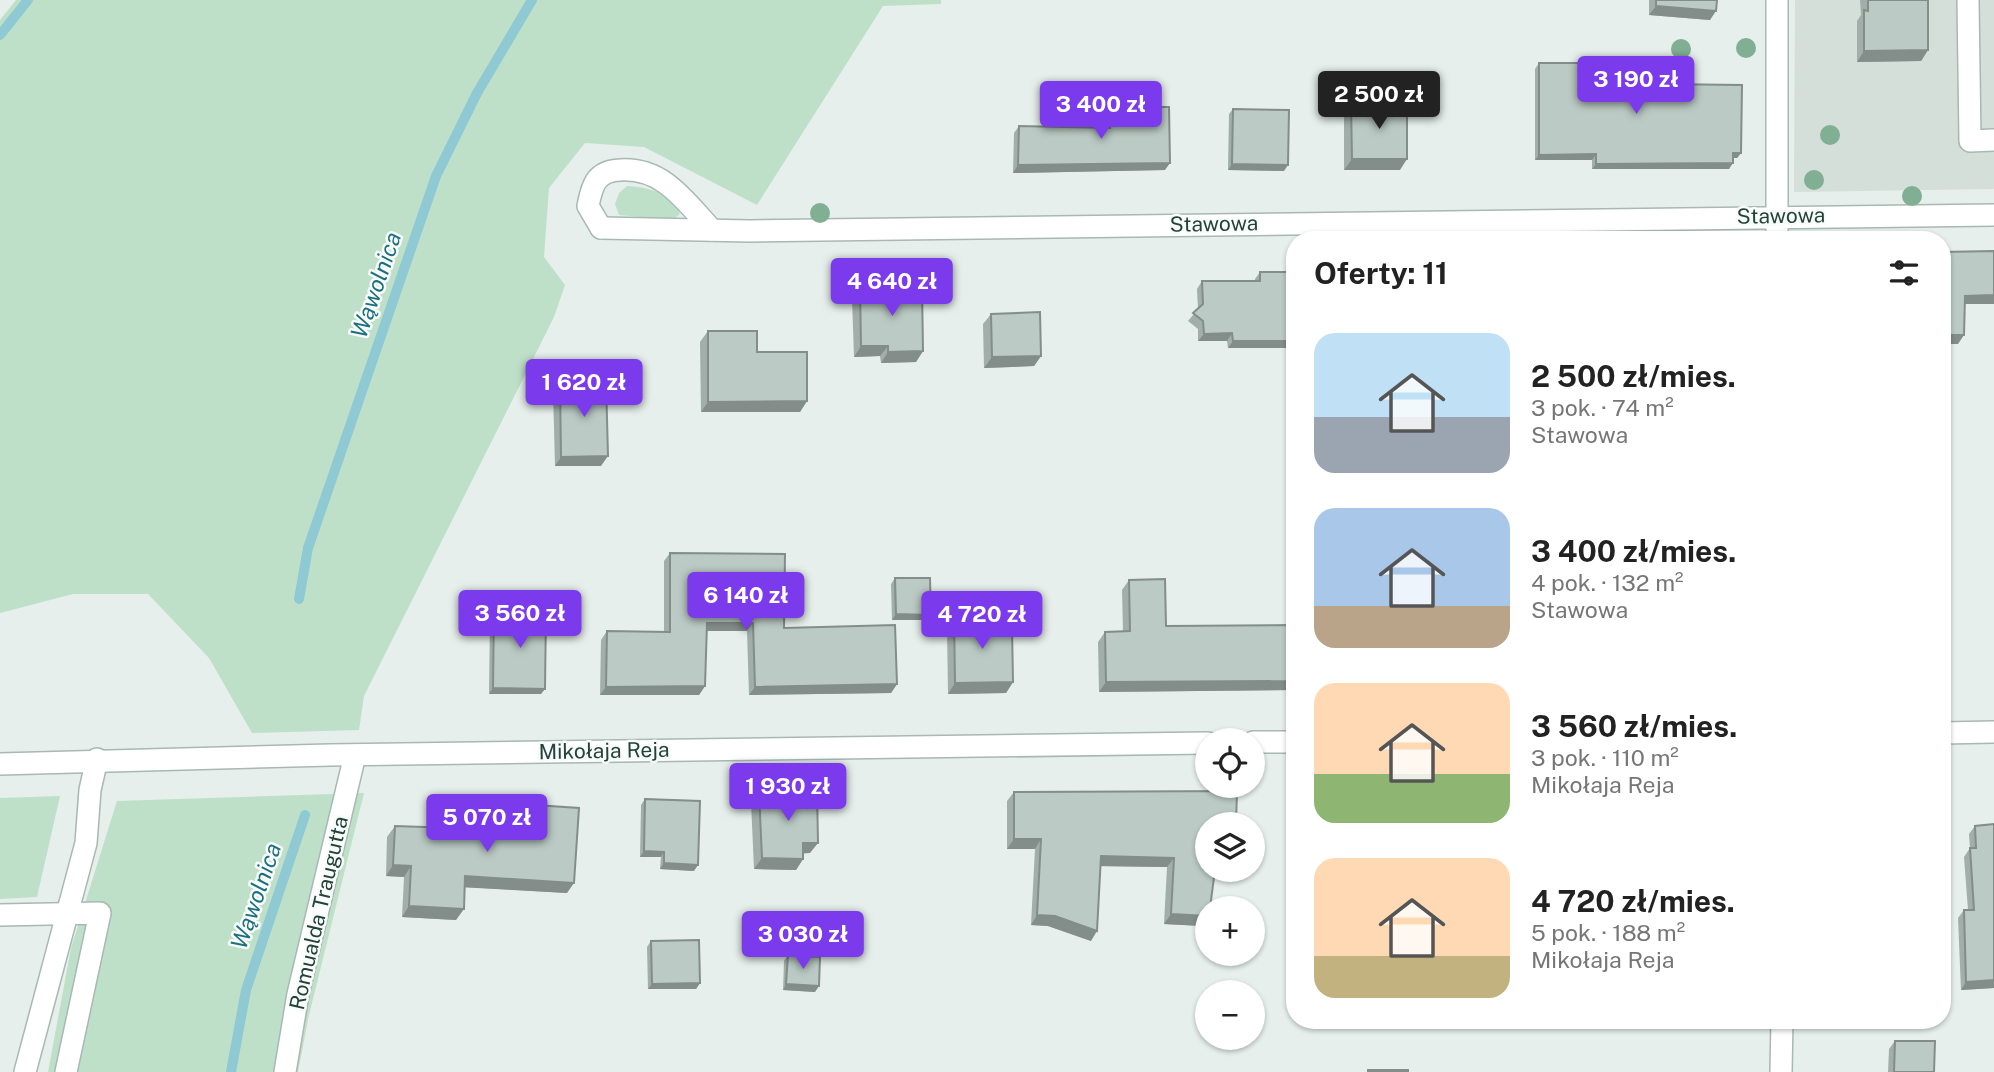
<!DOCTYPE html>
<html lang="pl">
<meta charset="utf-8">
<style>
:root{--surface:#fff;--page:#f2f2f2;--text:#222;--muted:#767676;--accent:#7c3aed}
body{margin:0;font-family:"Public Sans",sans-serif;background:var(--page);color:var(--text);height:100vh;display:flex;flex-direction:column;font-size:26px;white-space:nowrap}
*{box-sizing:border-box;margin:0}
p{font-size:23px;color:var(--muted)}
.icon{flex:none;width:38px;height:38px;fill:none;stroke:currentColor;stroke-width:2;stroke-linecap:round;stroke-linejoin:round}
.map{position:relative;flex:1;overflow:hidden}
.drawer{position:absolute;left:1286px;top:231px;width:665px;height:798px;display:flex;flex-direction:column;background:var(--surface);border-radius:28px;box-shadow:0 2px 5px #0004}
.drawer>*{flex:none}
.controls{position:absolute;left:1195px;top:728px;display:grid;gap:14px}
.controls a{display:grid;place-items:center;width:70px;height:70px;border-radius:50%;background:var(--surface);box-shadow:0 2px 5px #0004;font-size:35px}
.price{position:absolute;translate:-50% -60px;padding:0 16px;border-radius:7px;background:var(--accent);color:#fff;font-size:23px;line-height:46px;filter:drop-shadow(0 2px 4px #0008)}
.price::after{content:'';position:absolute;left:50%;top:42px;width:21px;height:16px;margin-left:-10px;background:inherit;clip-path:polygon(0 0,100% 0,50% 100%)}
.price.selected{background:#222;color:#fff}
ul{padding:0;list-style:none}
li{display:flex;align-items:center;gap:21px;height:175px;padding:0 28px}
li span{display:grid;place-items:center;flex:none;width:196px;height:140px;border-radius:21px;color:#555}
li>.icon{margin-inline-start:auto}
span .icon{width:84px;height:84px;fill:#fffc;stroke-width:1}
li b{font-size:30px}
h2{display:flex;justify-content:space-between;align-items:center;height:84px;padding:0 28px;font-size:30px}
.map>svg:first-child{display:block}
.built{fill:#d4dfda}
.green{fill:#bfe0c8}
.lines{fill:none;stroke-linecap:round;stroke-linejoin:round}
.stream{stroke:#8ec9d4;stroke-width:10}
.service-casing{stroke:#a8b8b2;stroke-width:24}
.pedestrian-casing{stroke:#a8b8b2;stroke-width:24}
.minor-casing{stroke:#a8b8b2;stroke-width:24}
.tertiary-casing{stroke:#a8b8b2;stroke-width:24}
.service{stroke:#fff;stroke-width:21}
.pedestrian{stroke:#fff;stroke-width:21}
.minor{stroke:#fff;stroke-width:21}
.tertiary{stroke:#fff;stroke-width:21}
.tree{fill:#80af93}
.wall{fill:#a1aea9}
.shaded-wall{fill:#838d89}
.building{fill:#bbcac4;stroke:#838d89;stroke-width:2}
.labels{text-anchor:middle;stroke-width:5;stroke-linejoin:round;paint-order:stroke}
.street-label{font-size:21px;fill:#24423a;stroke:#f7fbf9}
.water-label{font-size:23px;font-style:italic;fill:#1c6f80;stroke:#f7fbf9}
</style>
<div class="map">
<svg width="1994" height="1072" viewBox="0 0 1994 1072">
<rect width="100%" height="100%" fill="#e6efeb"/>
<path class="built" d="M1795 0H1994V189L1794 192Z"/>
<path class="green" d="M16 0H941V4L883 6 757 205 644 147 585 143 549 188 544 257 565 285 554 317 364 696 359 730 252 733 209 658 148 594H73L0 613V20Z
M627 186C648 187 672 193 680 214L672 220 619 215 615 204 619 193Z
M364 793 309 1015 298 1072H48L71 948 117 801Z
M60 796 37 897 0 899V798Z"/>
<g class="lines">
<path class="stream" d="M0 35 28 0
M299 599 308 548 436 176 477 93 532 0
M231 1072 246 990 305 815"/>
<g class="service-casing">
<path id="service" d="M1968 0 1970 141 1994 140
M601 228 588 206C592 185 596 171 620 170 663 167 685 201 712 230
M25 1072 86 843 90 790 97 759"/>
</g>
<g class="pedestrian-casing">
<path id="pedestrian" d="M0 915 100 913 66 1072"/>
</g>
<g class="minor-casing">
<path id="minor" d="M1777 0V240
M601 228 750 231 1994 215
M285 1072 298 994 355 755
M1781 1072 1782 1020"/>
</g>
<g class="tertiary-casing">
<path id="tertiary" d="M1942 733 1994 732
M1253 742H1295
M0 764 330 755 1208 743"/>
</g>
<use href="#service" class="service"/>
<use href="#pedestrian" class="pedestrian"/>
<use href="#minor" class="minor"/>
<use href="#tertiary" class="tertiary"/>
</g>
<g class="tree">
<circle cx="1746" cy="48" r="10"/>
<circle cx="1681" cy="49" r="10"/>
<circle cx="1830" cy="135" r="10"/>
<circle cx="1814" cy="180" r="10"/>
<circle cx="1912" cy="196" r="10"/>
<circle cx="820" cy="213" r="10"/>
</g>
<path class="wall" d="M1649 0H1717L1710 20 1649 15Z
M1860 0H1928V50L1921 61 1857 62V21L1861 15Z
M1539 63 1626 67 1660 84 1741 153 1737 158H1733L1729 169H1592V160H1535V69Z
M1351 104 1400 170H1344V115Z
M1110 107 1165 170 1013 173 1014 133 1019 126 1105 128V114Z
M1233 109 1284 171 1228 170 1229 114Z
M1260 272 1292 336 1287 348H1228L1227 341H1198V329L1188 321 1198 309 1197 289 1202 281H1255V279Z
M860 287 923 351 916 362 881 363 880 356 854 357 852 298Z
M991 314 1041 356 1034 366 984 368 983 324Z
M708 331 757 352 807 401 800 412H701L700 342Z
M560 381 601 466H555L553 390Z
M670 553 784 628 897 684 891 693 749 695 747 631H706L705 686 699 695H600L601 640 607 631 664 632V561Z
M895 578 927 620H892L891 584Z
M1129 580 1166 626 1295 625V690L1099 692 1098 642 1105 632 1123 631 1122 590Z
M494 610 541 694H489L490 616Z
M954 617 992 628 1013 682 1006 693 948 694 947 627Z
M759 792 810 853H803V859L796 870 754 869 751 802Z
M1014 792 1208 824 1202 926 1164 924 1167 867 1100 866 1091 941 1048 926 1031 925 1035 849H1007V801Z
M645 799 694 871 660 869 661 857H640L641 805Z
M520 804 567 893 465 887 456 920 402 917 404 877 386 876 387 837 395 826 512 830 513 814Z
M1994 824V988L1961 990 1958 918 1964 910H1968L1964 857 1970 848 1969 834 1975 826Z
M651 941 700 983 696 989H648L647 947Z
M788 955 815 992 783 990 784 961Z
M1895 1041 1934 1072H1888L1889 1049Z"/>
<path class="shaded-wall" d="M1656 6 1716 11 1710 20 1649 15Z
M1928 50 1921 61 1857 62 1864 51Z
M1733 153H1741L1737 158H1729Z
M1596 154 1592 160H1535L1539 155Z
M1352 159H1407L1400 170H1344Z
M1170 163 1165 170 1013 173 1018 165Z
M1733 163 1729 169H1592L1596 164Z
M1232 164 1288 165 1284 171 1228 170Z
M1994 295V304H1958L1965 296Z
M1292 328H1295V336H1286Z
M1232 333 1227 341H1198L1204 334Z
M1942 335H1964L1958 344H1942Z
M1233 341H1292L1287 348H1228Z
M861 346H888L880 356 854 357Z
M923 351 916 362 881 363 888 352Z
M1041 356 1034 366 984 368 992 357Z
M807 401 800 412H701L708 402Z
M608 456 601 466H555L561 457Z
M896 614 931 615 927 620H892Z
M707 623H753L747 631H701Z
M1295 681V690L1099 692 1106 682Z
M1013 682 1006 693 948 694 955 683Z
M897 684 891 693 749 695 755 687Z
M705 686 699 695H600L606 687Z
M493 688 545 689 541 694H489Z
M1014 839H1041L1035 849H1007Z
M803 843H818L810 853 796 854Z
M644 851 664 852 661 857H640Z
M1101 856 1174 858 1167 867 1094 866Z
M762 858 803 859 796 870 754 869Z
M664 863 698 865 694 871 660 869Z
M393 865 411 866 404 877 386 876Z
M465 876 574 883 567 893 458 887Z
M409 906 464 909 456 920 402 917Z
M1171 914 1208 916V918L1202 926 1164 924Z
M1037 915 1055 916 1097 931 1091 941 1048 926 1031 925Z
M1994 980V988L1961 990 1966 982Z
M700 983 696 989H648L652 984Z
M786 984 819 986 815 992 783 990Z"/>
<path class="building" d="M1656 0H1717L1716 11 1656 6Z
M1868 0H1928V50L1864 51V10L1868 11Z
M1539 63H1626V67L1660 66V84L1742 85 1741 153H1733V163L1596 164V154L1539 155Z
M1351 104H1407V159H1352Z
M1110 107H1169L1170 163 1018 165 1019 126 1110 128Z
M1233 109 1289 110 1288 165 1232 164Z
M1444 239 1529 240H1444Z
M1994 251V295L1965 296 1964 335H1942V252Z
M1260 272H1295V328H1292V341H1233L1232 333 1204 334 1203 321 1193 313 1203 304 1202 281H1260Z
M922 286 923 351 888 352V346H861L860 287Z
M1040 312 1041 356 992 357 991 314Z
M708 331H757V352H807V401L708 402Z
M606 380 608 456 561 457 560 381Z
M670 553 785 554 784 628 895 625 897 684 755 687 753 623H707L705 686 606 687 607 631 670 632Z
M895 578H930L931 615 896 614Z
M1165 579 1166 626 1295 625V681L1106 682 1105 632 1130 631 1129 580Z
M494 610 546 611 545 689 493 688Z
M992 616V628H1012L1013 682 955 683 954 617Z
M817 790 818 843H803V859L762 858 759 792Z
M1237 791 1236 824H1208V870H1215L1210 908H1208V916L1171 914 1174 858 1101 856 1097 931 1055 916 1037 915 1041 839H1014V792Z
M645 799 700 801 698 865 664 863V852L644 851Z
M520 804 579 808 574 883 465 876 464 909 409 906 411 866 393 865 395 826 519 830Z
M1994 824V980L1966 982 1964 910H1974L1970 848H1976L1975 826Z
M699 940 700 983 652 984 651 941Z
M788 955 820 957 819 986 786 984Z
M1895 1041H1935L1934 1072H1894Z
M1368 1070H1408V1072H1368Z"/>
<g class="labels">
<g class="street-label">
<text transform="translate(1781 216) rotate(-1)" y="7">Stawowa</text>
<text transform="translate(1214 224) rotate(-1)" y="7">Stawowa</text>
<text transform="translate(604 751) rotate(-1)" y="7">Mikołaja Reja</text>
<text transform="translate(319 913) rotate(-77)" y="7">Romualda Traugutta</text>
</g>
<g class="water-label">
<text transform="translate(376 285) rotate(-71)" y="8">Wąwolnica</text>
<text transform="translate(256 896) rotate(-71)" y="8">Wąwolnica</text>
</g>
</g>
</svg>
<div class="controls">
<a><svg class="icon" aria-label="locate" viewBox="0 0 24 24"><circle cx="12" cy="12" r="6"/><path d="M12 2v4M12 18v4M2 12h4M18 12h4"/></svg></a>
<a><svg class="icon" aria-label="layers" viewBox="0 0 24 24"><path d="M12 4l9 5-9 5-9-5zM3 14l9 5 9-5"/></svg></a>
<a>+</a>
<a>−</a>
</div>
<b class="price" style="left:1636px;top:116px">3 190 zł</b>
<b class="price selected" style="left:1379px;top:131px">2 500 zł</b>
<b class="price" style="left:1101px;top:141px">3 400 zł</b>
<b class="price" style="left:892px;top:318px">4 640 zł</b>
<b class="price" style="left:584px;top:419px">1 620 zł</b>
<b class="price" style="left:746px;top:632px">6 140 zł</b>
<b class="price" style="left:520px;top:650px">3 560 zł</b>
<b class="price" style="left:982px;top:651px">4 720 zł</b>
<b class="price" style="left:788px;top:823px">1 930 zł</b>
<b class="price" style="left:487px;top:854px">5 070 zł</b>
<b class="price" style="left:803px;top:971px">3 030 zł</b>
<section class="drawer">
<h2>Oferty: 11<svg class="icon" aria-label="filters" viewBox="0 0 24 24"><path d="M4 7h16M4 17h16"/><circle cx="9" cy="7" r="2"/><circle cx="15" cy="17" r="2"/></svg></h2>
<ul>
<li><span style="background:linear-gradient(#bfe0f5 60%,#9aa5b1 0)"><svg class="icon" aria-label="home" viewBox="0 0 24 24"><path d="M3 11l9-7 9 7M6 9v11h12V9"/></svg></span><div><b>2 500 zł/mies.</b><p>3 pok. · 74 m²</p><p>Stawowa</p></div></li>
<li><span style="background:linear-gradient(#a9c7e8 70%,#b9a48a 0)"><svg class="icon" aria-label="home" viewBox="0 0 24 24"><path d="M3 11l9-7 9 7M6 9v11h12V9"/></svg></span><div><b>3 400 zł/mies.</b><p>4 pok. · 132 m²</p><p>Stawowa</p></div></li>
<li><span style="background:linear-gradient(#ffd9b3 65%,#8fb573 0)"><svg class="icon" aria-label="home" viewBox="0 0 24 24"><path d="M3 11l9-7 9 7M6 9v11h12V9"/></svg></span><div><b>3 560 zł/mies.</b><p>3 pok. · 110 m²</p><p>Mikołaja Reja</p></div></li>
<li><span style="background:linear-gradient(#ffd9b3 70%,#c2b280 0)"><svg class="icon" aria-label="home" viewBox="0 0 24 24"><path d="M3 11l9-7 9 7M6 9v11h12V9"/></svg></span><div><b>4 720 zł/mies.</b><p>5 pok. · 188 m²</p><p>Mikołaja Reja</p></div></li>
</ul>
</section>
</div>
